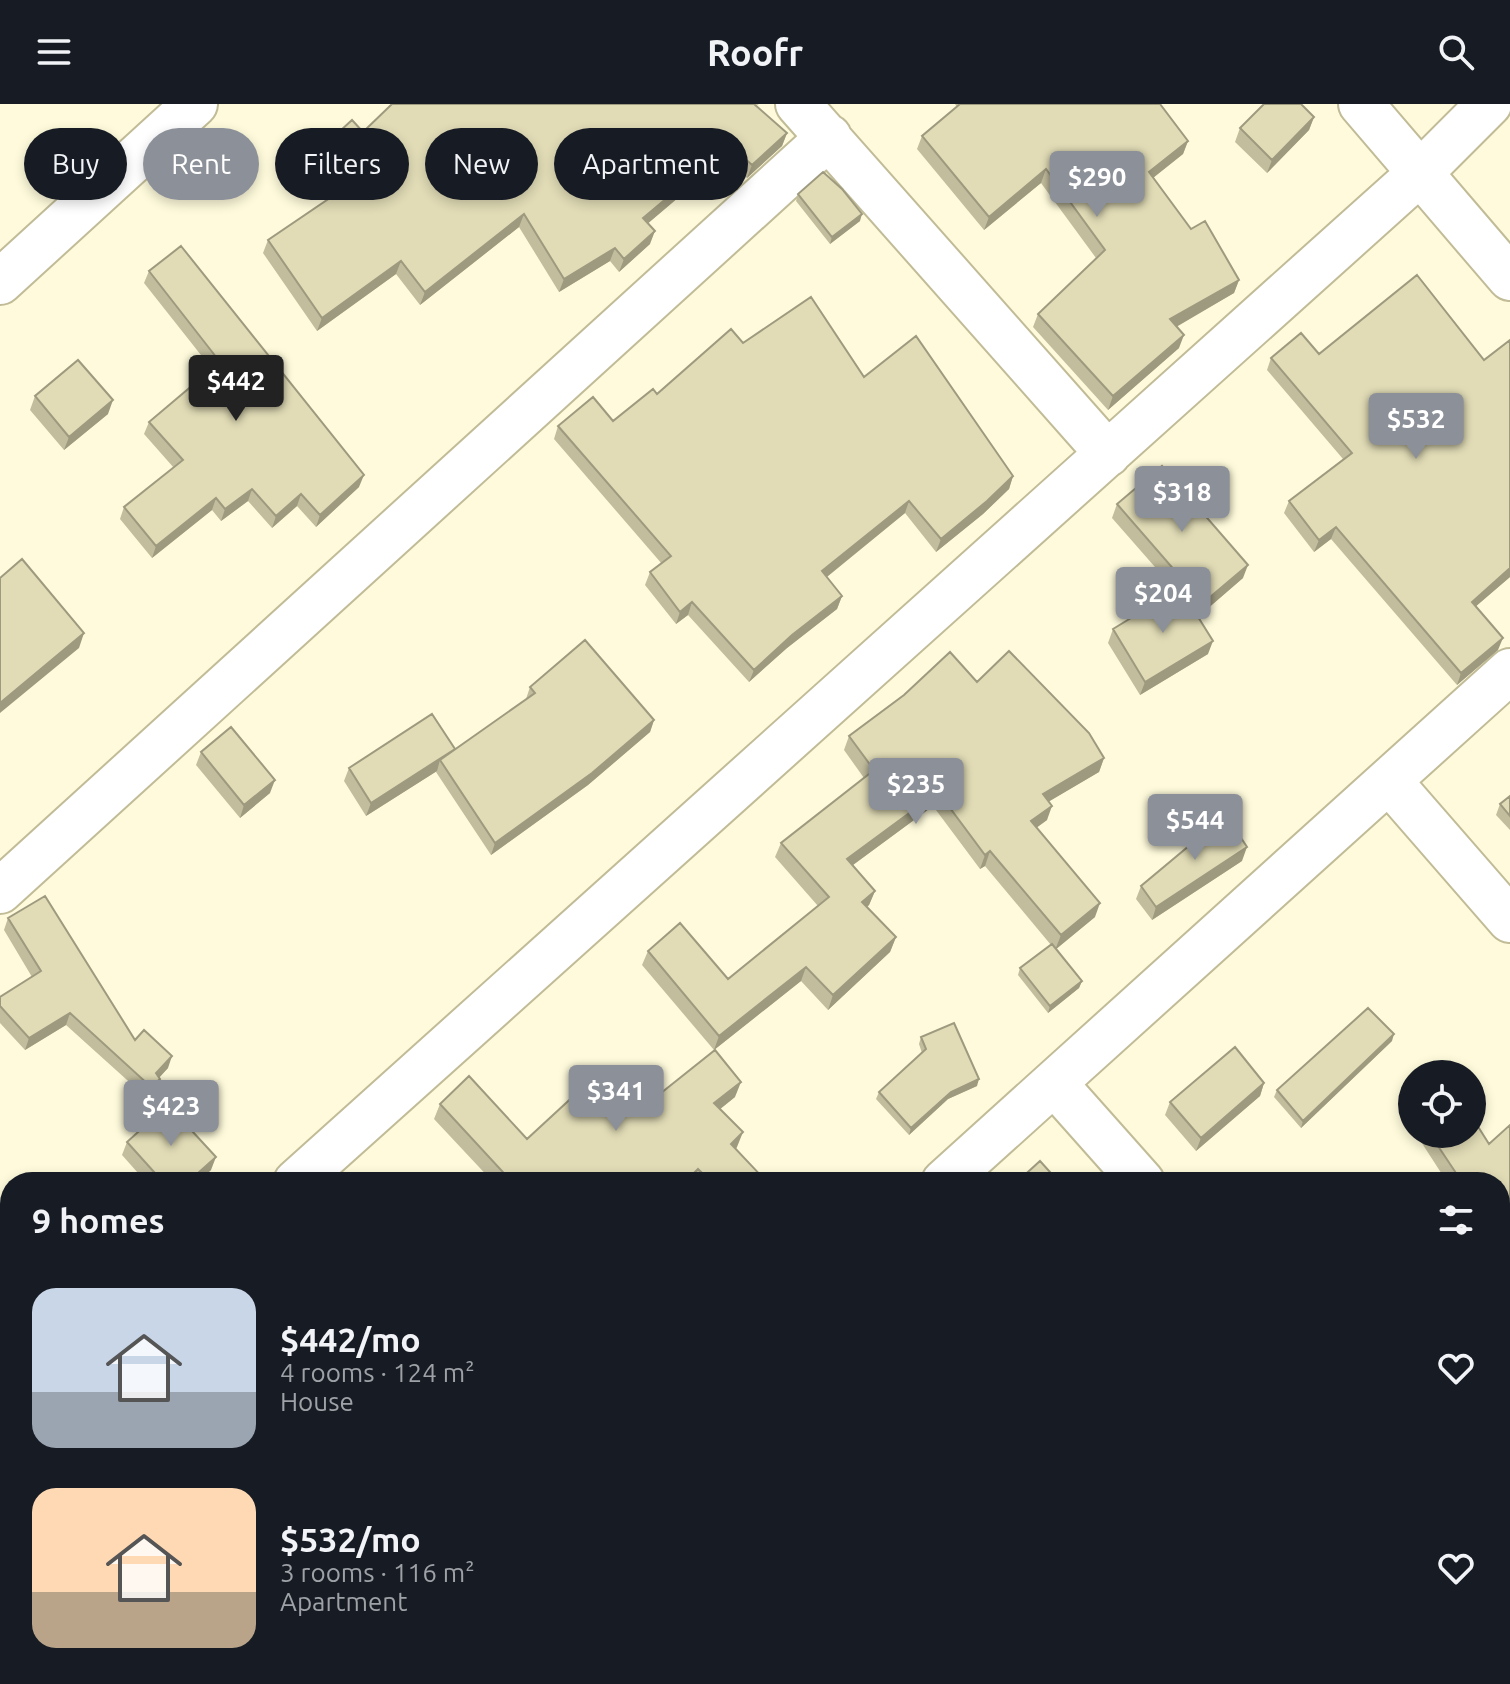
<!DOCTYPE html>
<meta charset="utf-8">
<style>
:root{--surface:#171b24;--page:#242831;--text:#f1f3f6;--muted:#9ea1a6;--accent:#8c9099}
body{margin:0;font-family:Ubuntu,sans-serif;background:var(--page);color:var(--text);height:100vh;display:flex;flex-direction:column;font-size:30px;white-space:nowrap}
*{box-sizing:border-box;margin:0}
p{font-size:26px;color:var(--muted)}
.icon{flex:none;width:44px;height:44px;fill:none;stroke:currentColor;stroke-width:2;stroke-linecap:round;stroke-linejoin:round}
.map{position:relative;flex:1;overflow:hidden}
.details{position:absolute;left:0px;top:1068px;width:1510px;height:512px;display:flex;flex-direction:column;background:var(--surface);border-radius:32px 32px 0 0;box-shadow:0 4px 12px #0003}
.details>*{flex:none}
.top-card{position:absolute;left:24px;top:24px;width:800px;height:72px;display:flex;gap:16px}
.controls{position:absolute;left:1398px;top:956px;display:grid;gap:16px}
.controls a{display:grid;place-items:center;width:88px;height:88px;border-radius:50%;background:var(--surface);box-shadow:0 4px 12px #0003;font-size:40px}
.price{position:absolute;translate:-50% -68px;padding:0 18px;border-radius:8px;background:var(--accent);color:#fff;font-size:26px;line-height:52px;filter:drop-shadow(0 2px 4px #0008)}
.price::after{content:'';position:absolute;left:50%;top:48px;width:24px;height:18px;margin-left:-12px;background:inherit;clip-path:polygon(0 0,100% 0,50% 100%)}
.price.active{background:#222;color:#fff}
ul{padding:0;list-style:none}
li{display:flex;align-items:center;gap:24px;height:200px;padding:0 32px}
li span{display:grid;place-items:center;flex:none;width:224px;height:160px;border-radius:24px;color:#555}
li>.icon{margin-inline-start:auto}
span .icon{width:96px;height:96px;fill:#fffc;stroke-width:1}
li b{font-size:34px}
h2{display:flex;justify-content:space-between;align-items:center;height:96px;padding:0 32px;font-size:34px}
.pill{padding:0 28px;border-radius:36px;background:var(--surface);box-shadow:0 4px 12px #0003;font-size:28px;line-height:72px}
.pill.active{background:var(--accent);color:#fff}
header{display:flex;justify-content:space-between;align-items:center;height:104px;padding:0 32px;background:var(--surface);font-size:36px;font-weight:700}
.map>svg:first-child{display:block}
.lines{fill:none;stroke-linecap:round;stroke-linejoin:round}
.minor-casing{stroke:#c1bc97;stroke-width:48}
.tertiary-casing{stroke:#c1bc97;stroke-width:48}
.minor{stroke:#fff;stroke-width:44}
.tertiary{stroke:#fff;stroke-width:44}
.wall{fill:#c2bd9d}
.shaded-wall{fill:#9e9a7f}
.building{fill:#e1dcb6;stroke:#9e9a7f;stroke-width:2}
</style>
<header><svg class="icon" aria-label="menu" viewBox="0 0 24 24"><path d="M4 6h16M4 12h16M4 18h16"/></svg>Roofr<svg class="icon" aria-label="search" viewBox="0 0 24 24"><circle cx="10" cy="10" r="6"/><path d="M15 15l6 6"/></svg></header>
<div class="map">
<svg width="1510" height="1580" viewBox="0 0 1510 1580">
<rect width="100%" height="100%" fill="#fefadb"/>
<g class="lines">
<g class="minor-casing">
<path id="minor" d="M798 0 1108 350
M1361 0 1510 174
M1389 677 1510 816
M0 787 829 33
M1054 979 1142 1078
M296 1078 1420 69 1489 0
M944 1078 1510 567
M0 1344 10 1335
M1500 1479 1510 1490
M457 1570 467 1580
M1011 1570 1019 1580
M390 1580 401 1570"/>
</g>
<g class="tertiary-casing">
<path id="tertiary" d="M0 178 195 0"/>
</g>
<use href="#minor" class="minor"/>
<use href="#tertiary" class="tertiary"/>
</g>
<path class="wall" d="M759 0 756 2 787 29 782 42 747 74 725 54 648 119 650 140 619 168 610 157 559 188 519 123 420 201 396 170 317 227 263 149 268 136 333 92 309 65 313 52 363 28Z
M955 0H1160L1188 37 1183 50 1153 74 1191 125 1239 176 1234 189 1176 222 1179 244 1108 306 1033 223 1038 210 1096 154 1041 79 984 126 917 45 922 32 957 3Z
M1314 13 1309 26 1267 69 1235 38 1240 24Z
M798 90 860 117 830 140 796 97Z
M149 167 359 383 316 423 297 402 272 424 248 397 221 417 212 406 152 454 120 415 124 403 174 364 144 330 149 318 212 265 144 179Z
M1510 236V473L1476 502 1498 546 1457 581 1331 435 1314 448 1284 409 1289 397 1343 355 1267 266 1271 254 1319 250 1484 256Z
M743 239 864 273 1013 372 1009 385 983 410 936 448 905 409 827 473 842 492 837 505 787 544 749 578 688 511 676 520 645 481 650 468 662 460 554 335 558 322 613 317Z
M35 292 108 310 64 346 30 306Z
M1117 400 1243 474 1199 512 1196 509 1208 550 1140 591 1108 539 1113 525 1176 487 1112 414Z
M977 578 1104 654 1099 668 1049 697 1047 716 1036 724 1095 813 1056 845 1082 877 1079 884 1048 909 1018 871 1020 864 1051 841 985 762 980 765 933 702 853 761 875 787 869 801 867 803 896 833 890 848 828 906 801 877 714 946 642 861 648 847 728 875 818 802 775 753 781 739 864 674 844 646 849 632Z
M530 583 654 616 650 628 588 681 491 751 436 668 437 667 366 712 344 677 349 664 454 646 526 595Z
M201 648 270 689 240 714 196 661Z
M1510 692V726L1496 711 1500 700Z
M1242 757 1152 816 1136 795 1141 782Z
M8 814 135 936 168 964 159 974 156 987 147 994 66 921 25 946 0 919V893L32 873 4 826Z
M921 933 977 982 948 995 909 1031 876 995 879 988 922 949 919 940Z
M1392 937 1301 1024 1274 993 1277 986Z
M1264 979 1260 992 1196 1047 1165 1011 1170 998Z
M735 993 720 1005 737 1043 736 1045 767 1078H493L434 1015 440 1000 527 1035 641 1005Z
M1412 995V1023L1404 1011 1409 997Z
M1510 1021V1150L1500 1139V1078H1447L1416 1030H1472L1489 1040Z
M127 1038 211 1066 198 1078H146L122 1051Z
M1510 1158V1218L1500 1205V1166Z
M1510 1299V1418L1500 1407V1308Z"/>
<path class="shaded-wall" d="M1314 13 1309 26 1267 69 1272 56Z
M787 29 782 42 747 74 752 61Z
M1188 37 1183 50 1144 81 1149 68Z
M730 41 725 54 639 127 643 114Z
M1046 65 1041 79 984 126 989 113Z
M524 110 519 123 420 201 425 188Z
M862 110 860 117 830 140 832 133Z
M655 127 650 140 619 168 624 155Z
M615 144 610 157 559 188 564 175Z
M401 157 396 170 317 227 322 214Z
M1239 176 1234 189 1166 229 1170 215Z
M1184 231 1179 244 1108 306 1113 292Z
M113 296 108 310 64 346 69 333Z
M364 371 359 383 316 423 320 411Z
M1013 372 1009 385 983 410 936 448 941 435Z
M252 385 248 397 221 417 225 405Z
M301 390 297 402 272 424 276 412Z
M216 394 212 406 152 454 156 442Z
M909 397 905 409 818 480 822 467Z
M1336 423 1331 435 1314 448 1319 436Z
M1248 461 1243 474 1199 512 1203 499Z
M1510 464V473L1467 510 1472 498Z
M842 492 837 505 787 544 749 578 754 566 792 531Z
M692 498 688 511 676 520 680 508Z
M84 529 79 544 0 609V599Z
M1503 534 1498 546 1457 581 1461 569Z
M1213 537 1208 550 1140 591 1145 578Z
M654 616 650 628 588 681 491 751 495 739Z
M455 645 440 656 437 667 366 712 371 699Z
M1104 654 1099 668 1038 704 1043 690Z
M275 676 270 689 240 714 244 701Z
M938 688 933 702 842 769 847 755Z
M1052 702 1047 716 1025 732 1031 717Z
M1247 743 1242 757 1152 816 1156 803Z
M990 747 985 762 980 765 985 751Z
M875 787 869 801 857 812 862 798Z
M1100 799 1095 813 1055 846 1061 831Z
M896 833 890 848 828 906 833 891Z
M806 863 801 877 714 946 719 932Z
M1082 877 1079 884 1048 909 1050 902Z
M70 909 66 921 25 946 29 934Z
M1394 930 1392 937 1301 1024 1303 1017Z
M172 952 168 964 152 981 156 969Z
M160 975 156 987 147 994 151 983Z
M979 975 977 982 948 995 909 1031 911 1024 951 988Z
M741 978 735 993 709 1014 714 999Z
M1264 979 1260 992 1196 1047 1201 1034Z
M743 1028 737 1043 725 1055 731 1040Z
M216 1053 211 1066 198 1078H188Z
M698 1065 693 1078H685Z
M10 1192V1201L0 1207V1198Z
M10 1548V1557L0 1563V1553Z"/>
<path class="building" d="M392 0H754L787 29 752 61 730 41 643 114 655 127 624 155 615 144 564 175 524 110 425 188 401 157 322 214 268 136 343 85 313 52 352 16 363 28Z
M960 0H1160L1188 37 1149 68 1191 125 1205 117 1239 176 1170 215 1184 231 1113 292 1038 210 1105 146 1046 65 989 113 922 32Z
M1264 0H1301L1314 13 1272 56 1240 24Z
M823 68 842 85 862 110 832 133 798 90Z
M181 142 364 371 320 411 301 390 276 412 252 385 225 405 216 394 156 442 124 403 183 356 149 318 220 258 149 167Z
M1417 171 1484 256 1510 236V464L1472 498 1503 534 1461 569 1336 423 1319 436 1289 397 1352 349 1271 254 1301 229 1319 250Z
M811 193 864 273 916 232 1013 372 987 397 941 435 909 397 822 467 842 492 792 531 754 566 692 498 680 508 650 468 671 452 558 322 593 293 613 317 653 285 657 290 731 225 743 239Z
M78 256 113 296 69 333 35 292Z
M1162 362 1248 461 1203 499 1117 400Z
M22 455 84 529 0 599V474Z
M1180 484 1213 537 1145 578 1113 525Z
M585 536 654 616 592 669 495 739 440 656 535 589 530 583Z
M1009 547 1089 629 1104 654 1043 690 1052 702 1031 717 1100 799 1061 831 990 747 985 751 938 688 847 755 875 787 862 798 896 833 833 891 806 863 719 932 648 847 680 819 728 875 829 793 781 739 874 666 849 632 904 591 950 548 977 578Z
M432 610 455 645 371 699 349 664Z
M231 623 275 676 244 701 201 648Z
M1510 692V712L1500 700Z
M1226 711 1247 743 1156 803 1141 782Z
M45 792 135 936 144 926 172 952 156 969 160 975 151 983 70 909 29 934 0 902V893L41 867 8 814Z
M1052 840 1082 877 1050 902 1020 864Z
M1368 904 1394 930 1303 1017 1277 986Z
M954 919 979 975 951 988 911 1024 879 988 926 945 921 933Z
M1235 943 1264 979 1201 1034 1170 998Z
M715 946 741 978 714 999 743 1028 731 1040 767 1078H711L698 1065 685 1078H512L440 1000 469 972 527 1035 604 964 641 1005Z
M168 1001 216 1053 188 1078H163L127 1038Z
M1472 1013 1489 1040 1510 1021V1131L1500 1120V1078H1462L1430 1030H1472Z
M1040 1057 1059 1078H1017Z
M65 1070 71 1078H54Z
M10 1134V1192L0 1198V1140Z
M1510 1158V1197L1500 1184V1166Z
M1510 1299V1399L1500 1388V1308Z
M10 1450V1548L0 1553V1456Z
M733 1570H803L810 1580H722Z
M1410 1570H1475L1483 1580H1398Z"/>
</svg>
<div class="controls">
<a><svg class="icon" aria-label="locate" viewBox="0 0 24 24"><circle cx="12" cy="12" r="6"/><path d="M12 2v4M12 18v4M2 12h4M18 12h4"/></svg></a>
</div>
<b class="price" style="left:1097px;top:115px">$290</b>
<b class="price active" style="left:236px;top:319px">$442</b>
<b class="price" style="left:1416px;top:357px">$532</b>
<b class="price" style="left:1182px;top:430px">$318</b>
<b class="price" style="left:1163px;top:531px">$204</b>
<b class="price" style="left:916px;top:722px">$235</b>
<b class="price" style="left:1195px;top:758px">$544</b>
<b class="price" style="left:616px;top:1029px">$341</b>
<b class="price" style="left:171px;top:1044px">$423</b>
<div class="top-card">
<a class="pill">Buy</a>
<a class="pill active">Rent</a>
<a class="pill">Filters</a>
<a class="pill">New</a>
<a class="pill">Apartment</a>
</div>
<section class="details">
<h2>9 homes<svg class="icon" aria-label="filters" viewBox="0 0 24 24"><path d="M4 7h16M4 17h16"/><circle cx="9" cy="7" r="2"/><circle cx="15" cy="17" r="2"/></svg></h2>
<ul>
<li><span style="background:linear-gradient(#c9d6e8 65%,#9aa5b1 0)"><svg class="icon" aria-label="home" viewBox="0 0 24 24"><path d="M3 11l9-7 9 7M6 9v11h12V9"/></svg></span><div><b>$442/mo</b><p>4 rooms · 124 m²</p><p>House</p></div><svg class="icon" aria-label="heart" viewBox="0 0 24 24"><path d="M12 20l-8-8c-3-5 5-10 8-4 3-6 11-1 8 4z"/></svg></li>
<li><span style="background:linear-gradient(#ffd9b3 65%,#b9a48a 0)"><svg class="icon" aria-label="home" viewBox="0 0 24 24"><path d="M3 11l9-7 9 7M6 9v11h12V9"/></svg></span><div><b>$532/mo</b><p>3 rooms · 116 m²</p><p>Apartment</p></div><svg class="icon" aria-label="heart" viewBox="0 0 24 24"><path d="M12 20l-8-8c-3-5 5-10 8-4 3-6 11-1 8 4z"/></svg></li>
</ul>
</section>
</div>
